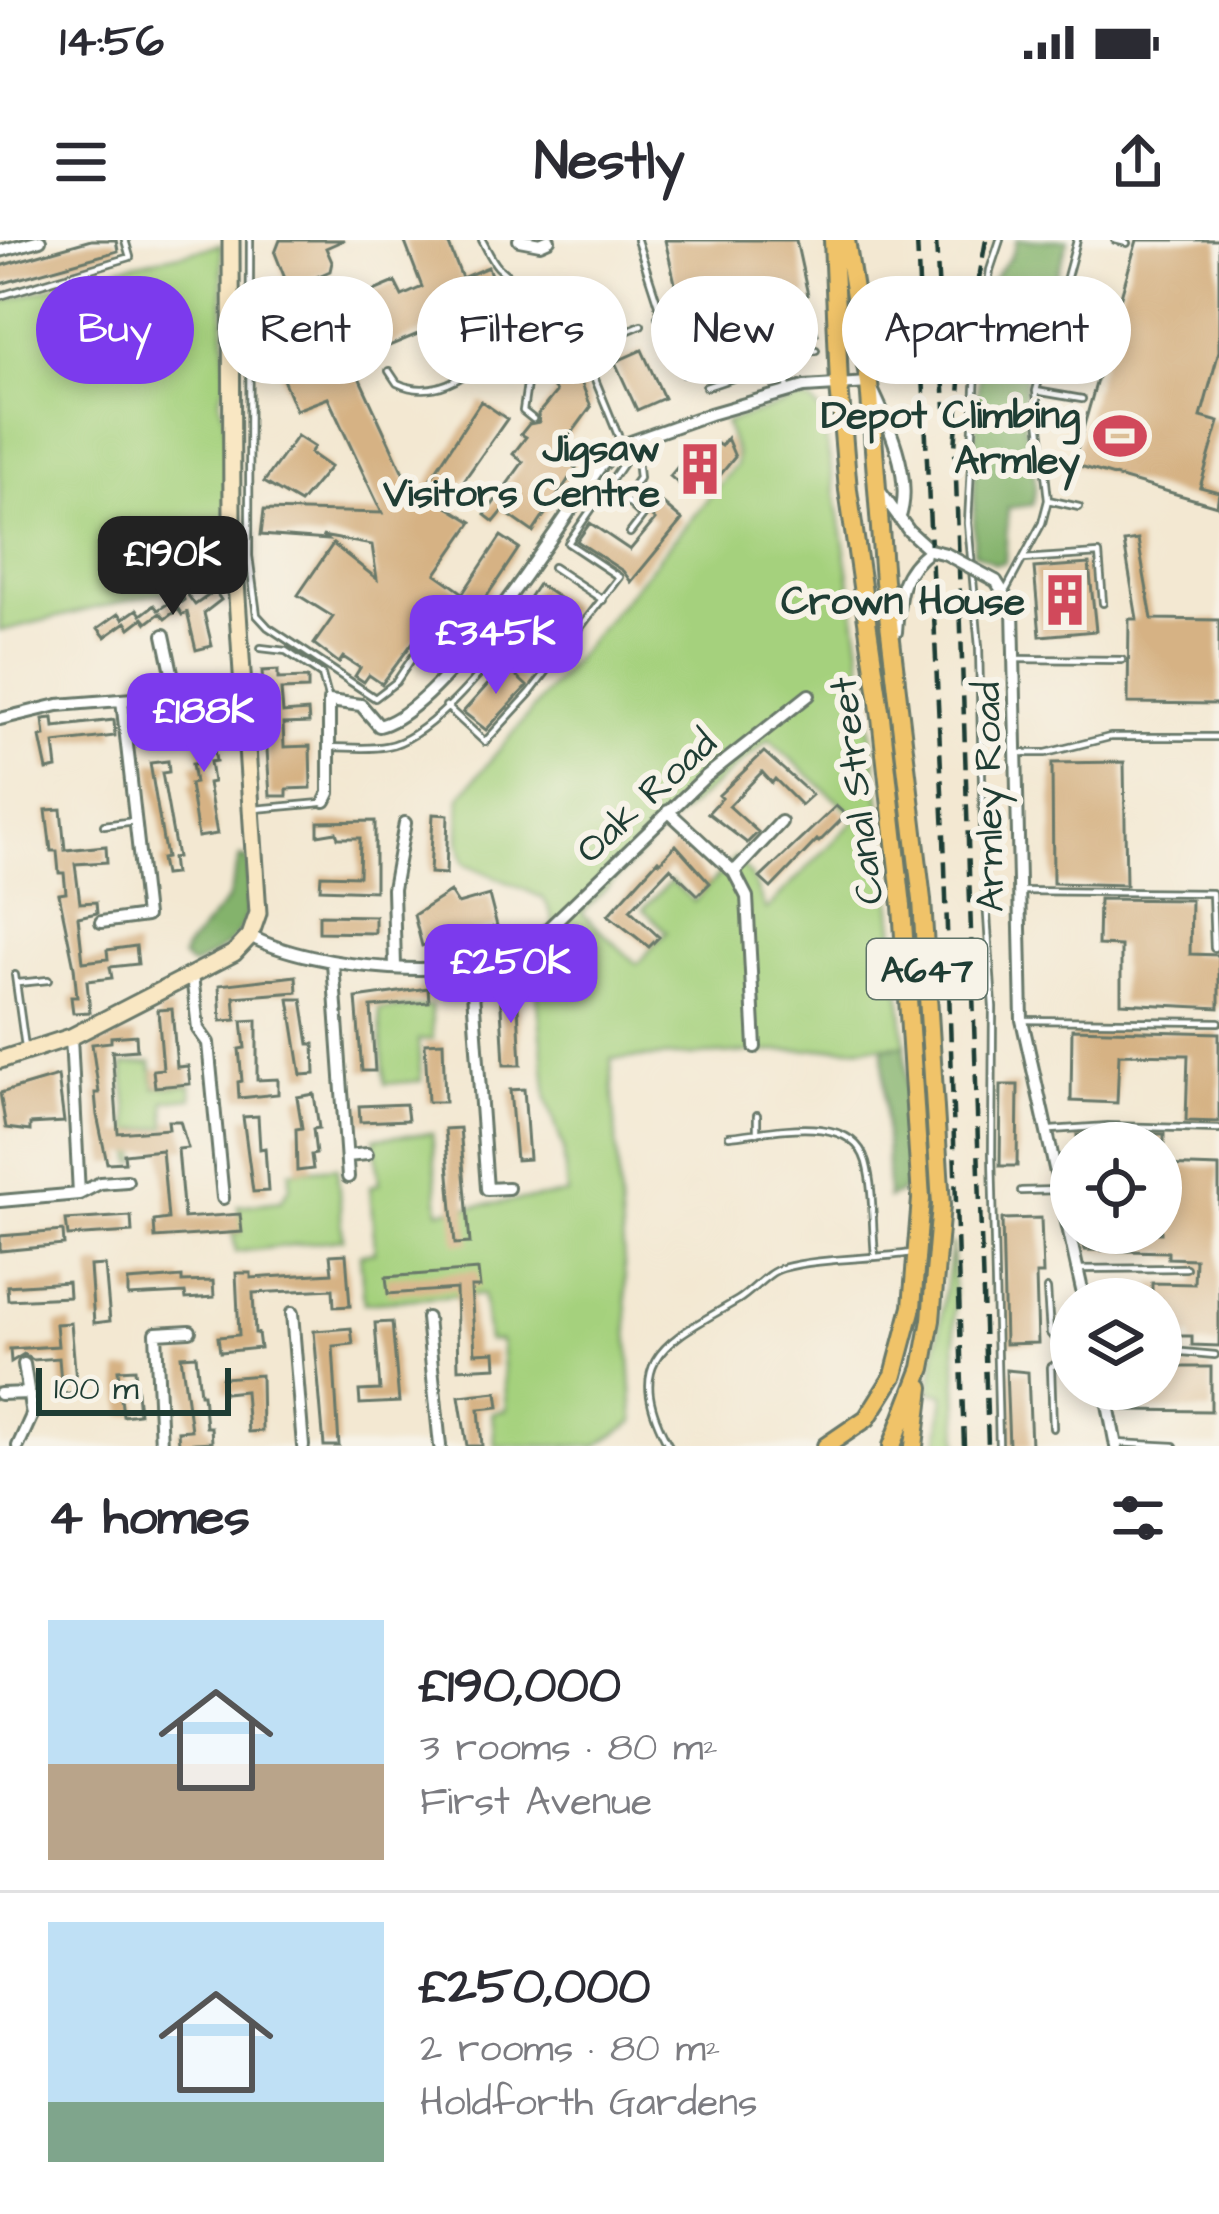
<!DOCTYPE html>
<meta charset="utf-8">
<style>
:root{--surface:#fff;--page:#f7f7f7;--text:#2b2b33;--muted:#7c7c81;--line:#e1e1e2;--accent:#7c3aed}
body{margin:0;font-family:"Architects Daughter",sans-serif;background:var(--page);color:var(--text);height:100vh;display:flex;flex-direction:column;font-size:45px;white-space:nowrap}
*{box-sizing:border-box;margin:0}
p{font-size:39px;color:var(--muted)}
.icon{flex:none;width:66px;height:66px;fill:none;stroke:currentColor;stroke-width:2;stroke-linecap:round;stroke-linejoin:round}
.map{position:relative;height:1206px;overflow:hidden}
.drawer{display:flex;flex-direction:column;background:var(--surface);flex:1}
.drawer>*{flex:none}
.top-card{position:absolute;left:36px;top:36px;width:1149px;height:108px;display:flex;gap:24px}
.controls{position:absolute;left:1050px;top:882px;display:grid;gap:24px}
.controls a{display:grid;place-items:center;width:132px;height:132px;border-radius:50%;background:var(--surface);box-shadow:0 6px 18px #0003;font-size:60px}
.scale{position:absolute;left:36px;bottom:30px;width:195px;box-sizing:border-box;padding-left:12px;border:6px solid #1f3d34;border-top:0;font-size:33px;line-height:42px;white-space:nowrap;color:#1f3d34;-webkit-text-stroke:9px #f7f3e8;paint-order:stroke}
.price{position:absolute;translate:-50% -102px;padding:0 27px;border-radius:24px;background:var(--accent);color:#fff;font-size:39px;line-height:78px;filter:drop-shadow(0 3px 6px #0008)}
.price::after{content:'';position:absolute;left:50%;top:72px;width:36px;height:27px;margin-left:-18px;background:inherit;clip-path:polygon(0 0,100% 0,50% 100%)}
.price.active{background:#222;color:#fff}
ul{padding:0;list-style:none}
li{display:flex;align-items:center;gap:36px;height:300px;padding:0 48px}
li+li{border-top:3px solid var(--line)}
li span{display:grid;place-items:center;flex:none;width:336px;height:240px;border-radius:0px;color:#555}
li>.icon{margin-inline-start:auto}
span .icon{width:144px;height:144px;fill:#fffc;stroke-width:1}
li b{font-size:51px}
h2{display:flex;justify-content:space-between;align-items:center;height:144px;padding:0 48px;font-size:51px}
.tag{padding:0 42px;border-radius:54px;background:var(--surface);box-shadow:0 6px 18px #0003;font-size:42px;line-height:108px}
.tag.active{background:var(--accent);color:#fff}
.status{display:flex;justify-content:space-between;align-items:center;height:84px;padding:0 60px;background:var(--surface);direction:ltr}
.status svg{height:33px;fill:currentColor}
header{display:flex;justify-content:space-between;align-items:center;height:156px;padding:0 48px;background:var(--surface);font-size:54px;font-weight:700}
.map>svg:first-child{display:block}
.green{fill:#a5d17d;stroke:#628758;stroke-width:3;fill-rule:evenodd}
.forest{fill:#84b36c;stroke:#527850;stroke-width:3}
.building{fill:#d6b284}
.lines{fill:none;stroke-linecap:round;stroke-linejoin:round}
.lane-casing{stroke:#69796b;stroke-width:10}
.street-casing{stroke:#69796b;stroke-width:16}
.secondary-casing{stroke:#69796b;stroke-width:21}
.primary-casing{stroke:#69796b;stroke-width:22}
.lane{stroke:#fff;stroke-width:4.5}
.street{stroke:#fff;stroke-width:10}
.secondary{stroke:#f9e7c3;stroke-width:15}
.primary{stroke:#f0c369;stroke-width:16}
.rail{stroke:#1f3d34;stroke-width:4.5;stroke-dasharray:18 9;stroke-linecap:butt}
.street-bridge-casing{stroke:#69796b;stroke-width:16;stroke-linecap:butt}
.street-bridge{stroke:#fff;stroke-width:10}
.labels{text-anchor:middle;stroke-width:12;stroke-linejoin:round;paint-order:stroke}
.shield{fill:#f7f3e8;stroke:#60746a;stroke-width:3}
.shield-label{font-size:36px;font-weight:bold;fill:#1f3d34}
.poi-label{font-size:39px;font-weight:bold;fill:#1f3d34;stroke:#f7f3e8;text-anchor:end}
.street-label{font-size:39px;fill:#1f3d34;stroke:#f7f3e8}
</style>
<div class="status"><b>14:56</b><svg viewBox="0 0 49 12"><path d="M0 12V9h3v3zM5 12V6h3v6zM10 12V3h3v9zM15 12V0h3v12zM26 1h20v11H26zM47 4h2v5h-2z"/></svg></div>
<header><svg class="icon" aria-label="menu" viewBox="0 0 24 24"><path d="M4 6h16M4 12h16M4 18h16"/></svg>Nestly<svg class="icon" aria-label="share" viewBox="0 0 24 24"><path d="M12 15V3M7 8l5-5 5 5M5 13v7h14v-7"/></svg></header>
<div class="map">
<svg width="1219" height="1206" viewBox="0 0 1219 1206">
<rect width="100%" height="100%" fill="#f7f3e8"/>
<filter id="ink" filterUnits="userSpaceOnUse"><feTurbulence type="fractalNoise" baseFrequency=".00833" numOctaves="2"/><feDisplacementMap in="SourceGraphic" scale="24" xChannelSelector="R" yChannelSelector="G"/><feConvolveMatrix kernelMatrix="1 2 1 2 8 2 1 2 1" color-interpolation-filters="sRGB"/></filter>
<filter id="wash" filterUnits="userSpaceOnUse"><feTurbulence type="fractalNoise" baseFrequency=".004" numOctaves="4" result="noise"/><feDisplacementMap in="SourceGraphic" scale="48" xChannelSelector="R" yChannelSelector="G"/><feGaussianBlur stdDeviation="2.7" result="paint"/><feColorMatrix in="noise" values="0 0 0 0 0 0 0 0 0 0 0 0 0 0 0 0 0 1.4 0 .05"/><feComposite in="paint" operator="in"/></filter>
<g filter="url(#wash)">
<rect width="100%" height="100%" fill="#f3e8d2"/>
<path class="green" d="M221 5 226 143C217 156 218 163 225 176L228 336 0 391V62L120 27Z
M799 159 812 162 821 173C860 382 887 593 905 805L611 819 634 1182 596 1206H495L492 1173 506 1170 501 1101H488L483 1054 364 1063 360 1014 375 1012 370 946 379 944 375 898 432 893 439 971 567 954 563 907 547 859 534 719C546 691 564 691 543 658L464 623 459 602 460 557 736 225 737 215 725 183ZM769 499 854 576V581L766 670 751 636 735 617 694 662 671 641 643 669 667 692 637 724 582 673 676 578Z
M431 766 433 799 418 800 421 841 385 844 379 770Z
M151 822 155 848 191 845 192 858 165 861 166 887 135 890 138 922 133 923 123 825Z
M337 927 343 999 236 1012 233 994 241 993 238 966 281 961 290 947V931Z
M952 1002 959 1206H938L944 1154 930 1152Z"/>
<path class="forest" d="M1016 0H1068C1052 56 1022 113 1023 173 1024 204 1042 235 1032 265L1008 268 1005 322 995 324 974 312C974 224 974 135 990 48 994 29 1016 20 1016 0Z
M240 617 248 619C251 679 250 698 192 726L182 717 185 710 228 659Z
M905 805 911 934 903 951 888 958 883 808Z"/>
<g id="blocks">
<path class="building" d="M91 0H116L118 11 0 44V26Z
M280 0H344L326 8 332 22 330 31 312 39 331 84 356 75 350 61 395 42 402 56 422 47 404 0H447L462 38 488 27 500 60 367 115 372 129 358 135 416 261 481 161 507 179 446 266 472 282 436 334 463 353 501 296 519 308 467 386 450 374 451 363H442L382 444 369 435 364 442 355 436 360 428 343 417 339 423 314 404 333 377 298 355 333 304 377 339 372 305 322 296 327 300 261 295 264 270 382 273 328 158 296 170 271 111 284 100H309L275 13Z
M665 0H796L808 55 792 59 810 70 818 94 683 137 664 60 678 56Z
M1137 0H1219V111L1201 177 1219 182 1200 247 1219 252 1217 266 1073 224Z
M642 110 664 158 637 170 615 122Z
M575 126 591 167 569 197 561 198 556 214 576 228 533 292 503 271 494 282 485 275 523 222 513 214 526 197 521 194 529 184 539 182 538 174 556 152 549 137Z
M297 196 314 207 310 213 330 227 300 263 264 242Z
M727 198 735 217 707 251 698 243 689 253 670 236 689 213 700 222 716 203 721 206Z
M642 246 682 280 631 342 623 331 577 301 590 283 630 310 655 280 633 258Z
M1138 300 1152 379 1219 380V464L1128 463 1129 379H1137L1124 302Z
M1089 324 1096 391 1040 396 1034 328Z
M180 344 195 365 215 351 221 360 204 373 212 406 196 410 187 372 182 375 178 369 165 379 160 373 147 383 143 378 130 388 126 382 105 397 98 388 119 373 123 379 137 369 141 375 154 365 158 370 172 361 176 366 184 360Z
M538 344 573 367 543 411 509 388Z
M508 422 515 428 512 432 527 446 486 490 463 472Z
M278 430V439L308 438V449L281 450 283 473 308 471 309 483 283 484 284 507 310 506 311 548 287 549V556H270L262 431Z
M216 470 217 480 209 481 216 521 210 522 213 542 208 543 217 594 198 597 190 544 195 543 192 524 203 523 191 473Z
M53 478 54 487 114 480 115 496 54 503 57 528 47 530 40 497 45 496 43 479Z
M764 512 812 555 801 565 775 539 772 543 762 532 729 566 758 592 747 603 708 573 722 558 719 555Z
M168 521 169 532 162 533 177 617 172 618 174 634 164 635 161 619 166 618 150 523Z
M1124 522 1126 645 1053 643 1052 523Z
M836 566 846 575 819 602 817 600 771 648 760 638Z
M61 569 65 610 106 606 107 622 75 624 80 663 96 662 97 673 78 677 83 722 108 719 107 710 136 706 138 724 110 727 112 738 87 741 90 772 73 773 71 757H77L74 727 59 654 66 653 64 633H59L57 611H51L46 570Z
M433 574 448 575 446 634 430 633Z
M375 581V651L320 649 321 635 359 636 360 598H338L336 592 318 595V582Z
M676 605 710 643 698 655 670 628 630 670 659 697 649 707 608 675 658 620 660 622Z
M450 652 458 664 489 655 497 686 422 706 414 675Z
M1099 659 1191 660 1190 714 1219 715V768L1121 763V706L1098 705Z
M319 675 375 676V693L319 692Z
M296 736 297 752 234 757 236 780 221 781 219 745Z
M517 747 521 825H504L500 748Z
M428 748 429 762 371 767 375 831H362L356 758Z
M289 759H302L309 804H314L315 834 301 835Z
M172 769 177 827 188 826 190 844 155 847 153 830 163 829 158 770Z
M257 780V840L278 839V854L239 858 238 842 242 841 239 809 245 808 242 781Z
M1072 789 1219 793V882L1186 881 1188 815 1119 814 1117 863 1071 861Z
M136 795 137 810 112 812V809L118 893 169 889 168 881H180L188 908 178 909 184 978 240 974 242 992 155 998 154 981 168 979 162 910 124 914 125 922 107 923 97 875 95 853H99L92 804 111 802V797Z
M443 802 445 862H428L425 803Z
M58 836 64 882 30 884V891L6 888 0 853Z
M1001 845H1018L1017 926H1000Z
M524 849 529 919 516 920 510 850Z
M314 854 319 888 313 889 316 914 311 915 313 929 297 931 296 889 302 888 297 857Z
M406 864 408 880 360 882 359 866Z
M258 876 260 909 265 908 268 951 253 952 243 877Z
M460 888 470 1003 455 1004 445 889Z
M1108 893 1164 894V903H1077V895Z
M1161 925 1219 927V1106L1192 1105V1096H1161V1059H1152V1043L1194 1044 1195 1019 1168 1018V1012L1085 1010 1081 993H1161Z
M131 976 132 992 68 996 66 980Z
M1041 978 1043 1034H1036L1038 1103 1005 1104 1002 979Z
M63 991 64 1005 0 1011V996Z
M346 1014 350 1066 334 1067 333 1049 253 1053 255 1093H258L260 1108 220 1112 218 1097 239 1095 236 1033H251V1038L332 1033 330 1015Z
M105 1025 110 1081 94 1083 90 1026Z
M478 1030 480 1047H471L475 1113 495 1112 496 1127 458 1129 456 1049 388 1054 386 1037Z
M182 1037V1042L213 1041 214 1057 186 1059 185 1053 128 1056V1041Z
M68 1042 69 1057 8 1060 7 1046Z
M392 1082 399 1162 360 1164 359 1151 380 1150 375 1083Z
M71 1083 77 1152 62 1154 59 1118 33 1120 24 1114 11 1122 10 1109 58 1106 56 1084Z
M351 1088 353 1104 333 1106 339 1206H324L314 1091Z
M196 1115 200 1154H203L206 1187H211L212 1202 179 1204 178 1191 191 1190 181 1116Z
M1161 1127H1211V1171L1125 1170V1149H1161Z
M135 1129 139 1174 123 1176 118 1130Z
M1006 1130 1028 1132 1031 1206H1009Z
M261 1135 262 1191 248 1192 245 1151 224 1153 222 1138Z
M497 1152 499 1167 479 1169 482 1206H467L459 1156Z"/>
</g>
</g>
<g filter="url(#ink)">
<use href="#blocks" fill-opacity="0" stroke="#69796b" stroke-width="3"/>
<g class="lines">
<g class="lane-casing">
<path id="lane" d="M250 0 249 316 257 375 268 387 375 458 396 442 446 368
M482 0C487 9 491 19 498 27 515 44 539 53 546 79L527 144 523 171 533 179
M637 0 661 74 658 77
M1115 0 1127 3
M0 56 130 17 125 0
M1055 76 1098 83
M543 90 595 67
M499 96 513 105 541 99
M780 122 789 151
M389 131 397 143C436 162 482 131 499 96L490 75
M706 147 816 110
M1036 151 1082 159
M566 203 599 228
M622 205 583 110 641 85
M1048 260 1079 267
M630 293 643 276 624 259 639 238 635 201
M1023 319 1099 314 1103 363
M553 327 603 360
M1006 350 1042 283 1048 260 1036 151 1077 0
M261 408 286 411 322 435 329 461
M1014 419 1122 420
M446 466 485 502 530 453 619 337 568 303 624 222 620 213
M329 507C348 507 369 510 387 506 428 499 483 430 509 399L547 427
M1016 513H1046L1110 497H1219
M255 569 321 563
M104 585 135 581
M1019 651 1212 653 1214 708
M15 735 25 807
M18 743 48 740
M1022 780 1219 782
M757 875V893
M1051 890 1108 886 1219 889
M729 896C768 893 851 870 866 922 874 951 872 986 875 1016
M1021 951 1059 950
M1077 1029 1186 1028
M1047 1049 1050 1093 1067 1115
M1161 1110 1215 1115
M1053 1188 1051 1127 1071 1115
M1116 1203 1174 1206
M669 1206C620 1117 669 1101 738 1060 753 1051 767 1032 783 1028 818 1018 874 1019 912 1013
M999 1206 992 914 993 767 984 629 979 407 968 283 976 131 990 30 1000 0"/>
</g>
<g class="street-casing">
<path id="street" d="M519 0 540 4 549 0
M0 11 40 0
M879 250 909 291 930 310C899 334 899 355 896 392
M996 341 1013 368 1022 780 1084 1059
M164 395 177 456
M0 479 58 465 245 450
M325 561 329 553V461L361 465 379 486C442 472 559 285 599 228L622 205 710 174 804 147 869 143C886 178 915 239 899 279
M668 571 734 632 747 657 755 807
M734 632 781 582
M101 682 146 676 122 460
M250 696C311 729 471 745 530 706L704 538 809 455
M333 723 348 937
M471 724 487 949 508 948
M395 727 393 649 405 583
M192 735 198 789 208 803 223 958
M71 797 79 954
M347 916 367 914
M0 961 79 954 100 943 127 941
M292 1073 303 1206
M427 1078 440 1206
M1105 1149 1116 1206
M0 1154 29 1153
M18 1206 32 1175 24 1124
M161 1206 156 1093 190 1091"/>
</g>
<g class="secondary-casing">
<path id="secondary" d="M0 820 71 797 234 713 250 696 258 673 232 282 231 0"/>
</g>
<g class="primary-casing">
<path id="primary" d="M846 0 869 143 884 341 922 660 941 965 931 1080 922 1128 892 1206
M826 1206 867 1178 894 1135 912 1067 921 959 902 666 881 477 848 250 839 145 833 0
M914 1206 921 1147"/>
</g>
<use href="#lane" class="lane"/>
<use href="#street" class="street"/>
<use href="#secondary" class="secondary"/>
<use href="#primary" class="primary"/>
<path class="rail" d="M917 0 944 596 964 1206
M936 0 945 168
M986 0 960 142 955 208 988 1206"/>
<g class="street-bridge-casing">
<path id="street-bridge" d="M930 310 946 314 996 341"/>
</g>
<use href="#street-bridge" class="street-bridge"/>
</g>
</g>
<defs>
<g id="stadium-bare" transform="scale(4.14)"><path d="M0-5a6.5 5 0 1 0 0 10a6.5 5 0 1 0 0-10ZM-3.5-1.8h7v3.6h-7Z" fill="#d1495b" stroke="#f7f3e8" stroke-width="2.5" paint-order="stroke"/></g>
<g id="building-bare" transform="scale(4.14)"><path d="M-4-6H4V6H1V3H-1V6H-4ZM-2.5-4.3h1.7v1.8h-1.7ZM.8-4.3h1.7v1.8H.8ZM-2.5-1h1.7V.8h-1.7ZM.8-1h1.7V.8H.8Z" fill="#d1495b" stroke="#f7f3e8" stroke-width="2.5" paint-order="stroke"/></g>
</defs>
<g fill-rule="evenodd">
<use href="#stadium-bare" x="1120" y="196"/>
<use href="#building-bare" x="700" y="229"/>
<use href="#building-bare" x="1065" y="360"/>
</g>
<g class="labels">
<rect class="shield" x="867" y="699" width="120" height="60" rx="9"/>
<g class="shield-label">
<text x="927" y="742">A647</text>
</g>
<g class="poi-label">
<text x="1080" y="188">Depot Climbing<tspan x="1080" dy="45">Armley</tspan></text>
<text x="660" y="221">Jigsaw<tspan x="660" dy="45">Visitors Centre</tspan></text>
<text x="1025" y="374">Crown House</text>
</g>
<g class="street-label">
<text transform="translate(855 551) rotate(-97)" y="14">Canal Street</text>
<text transform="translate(645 555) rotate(-43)" y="14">Oak Road</text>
<text transform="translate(987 557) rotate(-91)" y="14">Armley Road</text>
</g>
</g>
</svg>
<div class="controls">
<a><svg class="icon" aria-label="locate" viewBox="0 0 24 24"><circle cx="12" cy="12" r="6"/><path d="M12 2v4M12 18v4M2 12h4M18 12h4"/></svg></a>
<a><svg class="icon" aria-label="layers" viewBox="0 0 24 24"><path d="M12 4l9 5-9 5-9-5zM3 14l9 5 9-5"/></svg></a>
</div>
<div class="scale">100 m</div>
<b class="price active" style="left:173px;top:378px">£190K</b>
<b class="price" style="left:496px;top:457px">£345K</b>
<b class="price" style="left:204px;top:535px">£188K</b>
<b class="price" style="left:511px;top:786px">£250K</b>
<div class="top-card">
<a class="tag active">Buy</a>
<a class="tag">Rent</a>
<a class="tag">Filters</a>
<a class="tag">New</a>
<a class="tag">Apartment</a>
</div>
</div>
<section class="drawer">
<h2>4 homes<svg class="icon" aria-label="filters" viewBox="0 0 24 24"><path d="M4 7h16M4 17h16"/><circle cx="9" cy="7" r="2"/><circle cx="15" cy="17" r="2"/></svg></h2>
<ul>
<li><span style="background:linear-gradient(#bfe0f5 60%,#b9a48a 0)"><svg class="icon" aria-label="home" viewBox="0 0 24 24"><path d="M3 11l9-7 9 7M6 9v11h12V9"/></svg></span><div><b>£190,000</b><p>3 rooms · 80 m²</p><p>First Avenue</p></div></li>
<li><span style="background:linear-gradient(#bfe0f5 75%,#7fa58c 0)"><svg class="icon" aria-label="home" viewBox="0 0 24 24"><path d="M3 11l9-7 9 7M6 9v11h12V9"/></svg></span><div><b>£250,000</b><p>2 rooms · 80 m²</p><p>Holdforth Gardens</p></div></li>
</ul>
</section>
